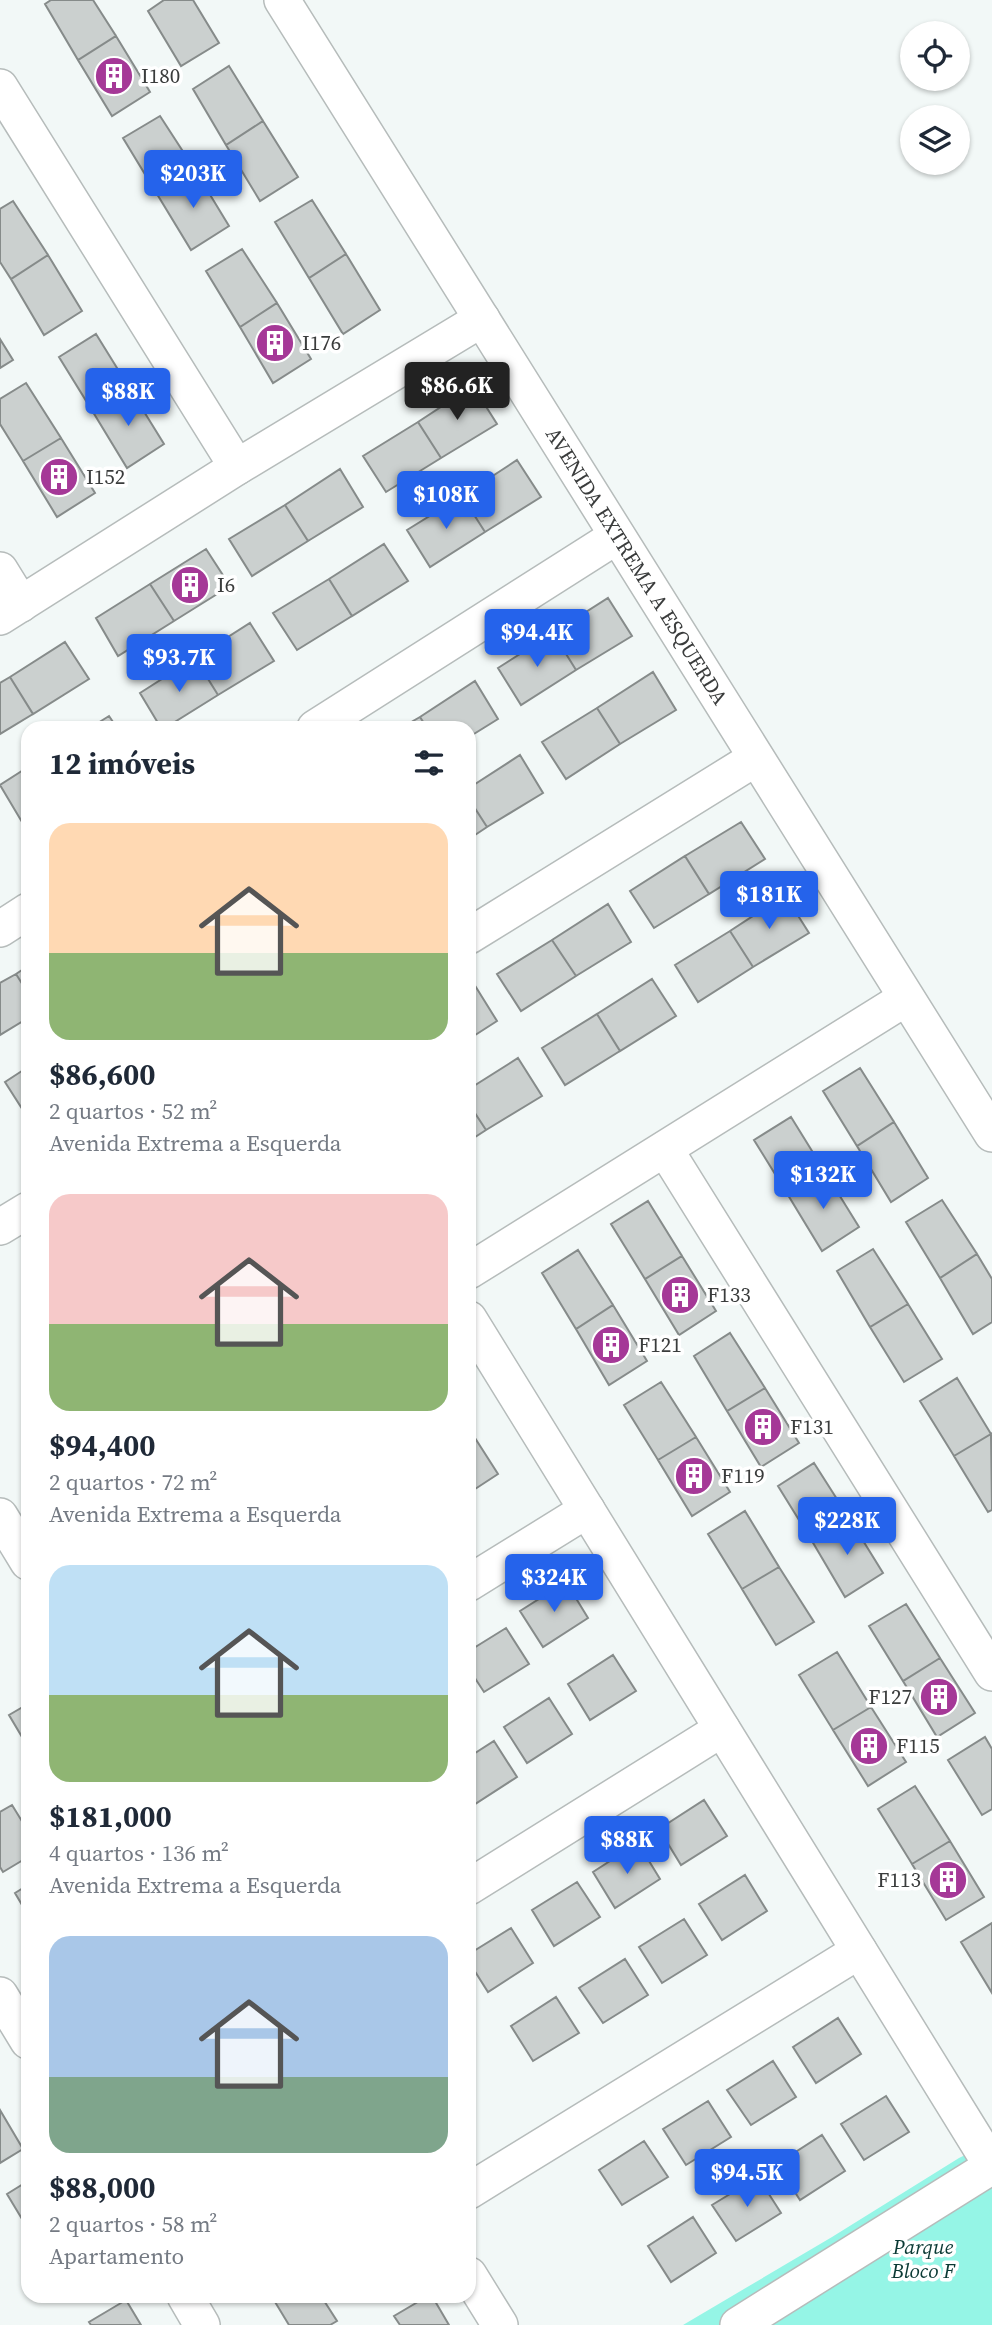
<!DOCTYPE html>
<html lang="pt">
<meta charset="utf-8">
<style>
:root{--surface:#fff;--page:#f2f2f3;--text:#1f2937;--muted:#747a83;--accent:#2563eb}
body{margin:0;font-family:"Source Serif 4",serif;background:var(--page);color:var(--text);height:100vh;display:flex;flex-direction:column;font-size:26px;white-space:nowrap}
*{box-sizing:border-box;margin:0}
p{font-size:23px;color:var(--muted)}
.icon{flex:none;width:38px;height:38px;fill:none;stroke:currentColor;stroke-width:2;stroke-linecap:round;stroke-linejoin:round}
.map{position:relative;flex:1;overflow:hidden}
.side{position:absolute;left:21px;top:721px;width:455px;height:1582px;display:flex;flex-direction:column;background:var(--surface);border-radius:21px;box-shadow:0 2px 5px #0004}
.side>*{flex:none}
.fabs{position:absolute;left:900px;top:21px;display:grid;gap:14px}
.fabs a{display:grid;place-items:center;width:70px;height:70px;border-radius:50%;background:var(--surface);box-shadow:0 2px 5px #0004;font-size:35px}
.price{position:absolute;translate:-50% -60px;padding:0 16px;border-radius:7px;background:var(--accent);color:#fff;font-size:23px;line-height:46px;filter:drop-shadow(0 2px 4px #0008)}
.price::after{content:'';position:absolute;left:50%;top:42px;width:21px;height:16px;margin-left:-10px;background:inherit;clip-path:polygon(0 0,100% 0,50% 100%)}
.price.current{background:#222;color:#fff}
ul{padding:0;list-style:none}
li{display:grid;align-content:center;gap:14px;height:371px;padding:0 28px}
li span{display:grid;place-items:center;height:217px;border-radius:21px;color:#555}
li>.icon{margin-inline-start:auto}
span .icon{width:126px;height:126px;fill:#fffc;stroke-width:1}
li b{font-size:30px}
h2{display:flex;justify-content:space-between;align-items:center;height:84px;padding:0 28px;font-size:30px}
.map>svg:first-child{display:block}
.green{fill:#95f5e6}
.building{fill:#cbd0cf;stroke:#868b8a;stroke-width:2}
.lines{fill:none;stroke-linecap:round;stroke-linejoin:round}
.minor-casing{stroke:#b6bcbb;stroke-width:38}
.minor{stroke:#fff;stroke-width:35}
.labels{text-anchor:middle;stroke-width:7;stroke-linejoin:round;paint-order:stroke}
.poi-label{font-size:21px;fill:#3a3c3c;stroke:#fff;text-anchor:start}
.street-label{font-size:21px;fill:#3a3c3c;stroke:#fff}
.park-label{font-size:21px;font-style:italic;fill:#0a3934;stroke:#fff}
</style>
<div class="map">
<svg width="992" height="2325" viewBox="0 0 992 2325">
<rect width="100%" height="100%" fill="#f2f8f7"/>
<path class="green" d="M992 2142V2325H683L832 2237 959 2158Z"/>
<path class="building" d="M51 0H93L116 36 78 60 45 4Z
M164 0H193L219 43 181 66 148 11Z
M116 36 150 92 112 116 78 60Z
M229 66 263 121 226 145 193 89Z
M160 116 195 170 157 194 123 138Z
M263 121 298 177 260 201 226 145Z
M195 170 229 226 191 250 157 194Z
M312 200 346 254 309 278 275 222Z
M13 201 48 255 11 279 0 262V209Z
M242 249 277 303 240 327 206 271Z
M346 254 380 310 343 334 309 278Z
M48 255 82 311 44 335 11 279Z
M277 303 311 359 273 383 240 327Z
M96 334 130 389 93 412 59 357Z
M0 339 13 360 0 368Z
M26 383 61 438 23 461 0 424V399Z
M473 386 497 424 441 458 418 422Z
M130 389 164 444 127 468 93 412Z
M418 422 441 458 386 492 363 456Z
M61 438 95 493 57 517 23 461Z
M517 460 541 497 485 532 462 496Z
M340 469 363 507 308 541 285 505Z
M462 496 485 532 430 567 407 530Z
M285 505 308 541 252 576 229 539Z
M384 544 408 581 352 616 329 579Z
M206 549 230 586 174 621 150 584Z
M329 579 352 616 297 650 273 613Z
M150 584 174 621 118 656 96 618Z
M608 598 632 636 576 670 553 633Z
M250 623 274 661 218 695 195 658Z
M553 633 576 670 521 705 498 668Z
M65 642 89 679 33 714 10 677Z
M195 658 218 695 165 728H161L140 693Z
M653 672 676 710 620 744 597 708Z
M10 677 33 714 0 734V683Z
M475 681 498 719 469 737V728H427L420 717Z
M597 708 620 744 566 779 542 742Z
M109 716 117 728H90Z
M420 717 427 728H401Z
M520 755 543 793 487 827 469 799V788Z
M28 767V819L22 822 0 785Z
M469 799 487 827 469 839Z
M741 822 765 859 709 894 685 856Z
M685 856 709 894 654 928 630 891Z
M785 895 809 933 753 967 730 931Z
M608 904 631 942 576 976 552 940Z
M730 931 753 967 698 1002 675 965Z
M552 940 576 976 521 1011 497 974Z
M28 966V993L16 974Z
M16 974 28 993V1018L0 1035V983Z
M652 979 676 1016 620 1051 597 1014Z
M474 984 497 1021 469 1039V987Z
M597 1014 620 1051 565 1085 542 1048Z
M518 1058 542 1096 486 1130 469 1104V1089Z
M28 1067V1118L5 1082Z
M860 1068 894 1122 857 1146 823 1091Z
M469 1104 486 1130 469 1141Z
M791 1117 825 1172 788 1195 754 1140Z
M894 1122 928 1178 891 1202 857 1146Z
M825 1172 859 1227 822 1251 788 1195Z
M942 1200 977 1254 940 1278 906 1222Z
M648 1201 682 1256 645 1279 611 1224Z
M873 1249 908 1304 870 1327 837 1271Z
M578 1250 613 1305 576 1329 542 1273Z
M977 1254 992 1279V1322L973 1334 940 1278Z
M682 1256 716 1311 679 1335 645 1279Z
M908 1304 942 1359 904 1382 870 1327Z
M613 1305 647 1361 609 1385 576 1329Z
M730 1333 765 1388 727 1411 694 1356Z
M957 1378 991 1434 954 1456 920 1401Z
M661 1382 696 1437 658 1460 624 1405Z
M765 1388 799 1443 761 1467 727 1411Z
M991 1434 992 1510 988 1512 954 1456Z
M696 1437 730 1492 692 1516 658 1460Z
M475 1438 498 1474 469 1493V1442Z
M814 1463 849 1518 812 1541 778 1486Z
M745 1511 779 1567 742 1589 708 1534Z
M849 1518 883 1573 845 1597 812 1541Z
M779 1567 814 1622 776 1645 742 1589Z
M566 1582 588 1618 543 1647 520 1611Z
M906 1604 940 1658 903 1681 869 1626Z
M506 1628 529 1664 484 1692 469 1669V1651Z
M837 1652 871 1707 833 1730 799 1675Z
M613 1655 636 1691 590 1720 568 1684Z
M940 1658 975 1713 937 1737 903 1681Z
M549 1698 572 1734 527 1763 504 1727Z
M28 1704V1747L9 1715Z
M871 1707 906 1762 868 1786 833 1730Z
M985 1737 992 1749V1809L982 1815 948 1760Z
M494 1741 517 1777 472 1806 469 1801V1757Z
M915 1786 950 1841 912 1864 878 1809Z
M704 1800 727 1836 681 1865 659 1829Z
M12 1805 28 1831V1857L3 1872 0 1867V1812Z
M950 1841 984 1897 946 1920 912 1864Z
M638 1843 660 1879 615 1908 593 1872Z
M745 1875 767 1911 722 1940 699 1904Z
M577 1882 600 1917 554 1946 532 1910Z
M28 1885V1915L15 1893Z
M684 1919 707 1955 662 1983 639 1947Z
M992 1923V1993L961 1942Z
M511 1928 533 1963 488 1992 469 1962V1954Z
M625 1959 648 1995 603 2023 579 1988Z
M556 1997 579 2033 533 2061 511 2026Z
M838 2018 861 2054 816 2083 793 2047Z
M773 2061 796 2097 751 2125 727 2090Z
M886 2096 909 2132 864 2160 841 2124Z
M708 2101 731 2137 686 2165 663 2129Z
M0 2110 23 2149 0 2163Z
M822 2135 845 2171 800 2200 777 2164Z
M644 2141 668 2177 622 2205 599 2170Z
M758 2177 781 2213 736 2241 712 2205Z
M28 2181V2229L7 2194Z
M693 2217 716 2253 671 2282 648 2246Z
M274 2296H321L337 2321 330 2325H289L272 2297Z
M428 2296H432L449 2325H400L394 2316Z
M126 2300 141 2325H91L89 2322Z"/>
<g class="lines">
<g class="minor-casing">
<g id="minor">
<path id="s1" d="M282 0 992 1134"/>
<path d="M0 87 237 467"/>
<path d="M0 570 21 604"/>
<path d="M0 617 237 467 482 319"/>
<path d="M315 728 617 536"/>
<path d="M0 929 28 911"/>
<path d="M469 936 756 758"/>
<path d="M665 1149 992 1673"/>
<path d="M0 1227 28 1210"/>
<path d="M469 1271 906 998"/>
<path d="M469 1319 992 2166"/>
<path d="M0 1516 28 1562"/>
<path d="M469 1583 587 1510"/>
<path d="M469 1887 722 1729"/>
<path d="M0 1995 28 2041"/>
<path d="M469 2191 859 1951"/>
<path d="M469 2275 500 2325"/>
<path d="M185 2296 202 2325"/>
<path d="M738 2325 992 2166"/>
</g>
</g>
<use href="#minor" class="minor"/>
</g>
<defs>
<g id="building-disc" transform="scale(2.0125)"><circle r="9.5" fill="#a53897" stroke="#fff"/><path d="M-4-6H4V6H1V3H-1V6H-4ZM-2.5-4.3h1.7v1.8h-1.7ZM.8-4.3h1.7v1.8H.8ZM-2.5-1h1.7V.8h-1.7ZM.8-1h1.7V.8H.8Z" fill="#fff"/></g>
</defs>
<g fill-rule="evenodd">
<use href="#building-disc" x="114" y="76"/>
<use href="#building-disc" x="275" y="343"/>
<use href="#building-disc" x="59" y="477"/>
<use href="#building-disc" x="190" y="585"/>
<use href="#building-disc" x="680" y="1295"/>
<use href="#building-disc" x="611" y="1345"/>
<use href="#building-disc" x="763" y="1427"/>
<use href="#building-disc" x="694" y="1476"/>
<use href="#building-disc" x="939" y="1697"/>
<use href="#building-disc" x="869" y="1746"/>
<use href="#building-disc" x="948" y="1880"/>
</g>
<g class="labels">
<g class="poi-label">
<text x="141" y="83">I180</text>
<text x="302" y="350">I176</text>
<text x="86" y="484">I152</text>
<text x="217" y="592">I6</text>
<text x="707" y="1302">F133</text>
<text x="638" y="1352">F121</text>
<text x="790" y="1434">F131</text>
<text x="721" y="1483">F119</text>
<text x="912" y="1704" text-anchor="end">F127</text>
<text x="896" y="1753">F115</text>
<text x="921" y="1887" text-anchor="end">F113</text>
</g>
<g class="street-label">
<text dy="7" stroke="none"><textPath href="#s1" startOffset="668">AVENIDA EXTREMA A ESQUERDA</textPath></text>
</g>
<g class="park-label">
<text x="923" y="2254">Parque<tspan x="923" dy="24">Bloco F</tspan></text>
</g>
</g>
</svg>
<div class="fabs">
<a><svg class="icon" aria-label="locate" viewBox="0 0 24 24"><circle cx="12" cy="12" r="6"/><path d="M12 2v4M12 18v4M2 12h4M18 12h4"/></svg></a>
<a><svg class="icon" aria-label="layers" viewBox="0 0 24 24"><path d="M12 4l9 5-9 5-9-5zM3 14l9 5 9-5"/></svg></a>
</div>
<b class="price" style="left:193px;top:210px">$203K</b>
<b class="price current" style="left:457px;top:422px">$86.6K</b>
<b class="price" style="left:128px;top:428px">$88K</b>
<b class="price" style="left:446px;top:531px">$108K</b>
<b class="price" style="left:537px;top:669px">$94.4K</b>
<b class="price" style="left:179px;top:694px">$93.7K</b>
<b class="price" style="left:769px;top:931px">$181K</b>
<b class="price" style="left:823px;top:1211px">$132K</b>
<b class="price" style="left:847px;top:1557px">$228K</b>
<b class="price" style="left:554px;top:1614px">$324K</b>
<b class="price" style="left:627px;top:1876px">$88K</b>
<b class="price" style="left:747px;top:2209px">$94.5K</b>
<section class="side">
<h2>12 imóveis<svg class="icon" aria-label="filters" viewBox="0 0 24 24"><path d="M4 7h16M4 17h16"/><circle cx="9" cy="7" r="2"/><circle cx="15" cy="17" r="2"/></svg></h2>
<ul>
<li><span style="background:linear-gradient(#ffd9b3 60%,#8fb573 0)"><svg class="icon" aria-label="home" viewBox="0 0 24 24"><path d="M3 11l9-7 9 7M6 9v11h12V9"/></svg></span><div><b>$86,600</b><p>2 quartos · 52 m²</p><p>Avenida Extrema a Esquerda</p></div></li>
<li><span style="background:linear-gradient(#f6c9c9 60%,#8fb573 0)"><svg class="icon" aria-label="home" viewBox="0 0 24 24"><path d="M3 11l9-7 9 7M6 9v11h12V9"/></svg></span><div><b>$94,400</b><p>2 quartos · 72 m²</p><p>Avenida Extrema a Esquerda</p></div></li>
<li><span style="background:linear-gradient(#bfe0f5 60%,#8fb573 0)"><svg class="icon" aria-label="home" viewBox="0 0 24 24"><path d="M3 11l9-7 9 7M6 9v11h12V9"/></svg></span><div><b>$181,000</b><p>4 quartos · 136 m²</p><p>Avenida Extrema a Esquerda</p></div></li>
<li><span style="background:linear-gradient(#a9c7e8 65%,#7fa58c 0)"><svg class="icon" aria-label="home" viewBox="0 0 24 24"><path d="M3 11l9-7 9 7M6 9v11h12V9"/></svg></span><div><b>$88,000</b><p>2 quartos · 58 m²</p><p>Apartamento</p></div></li>
</ul>
</section>
</div>
